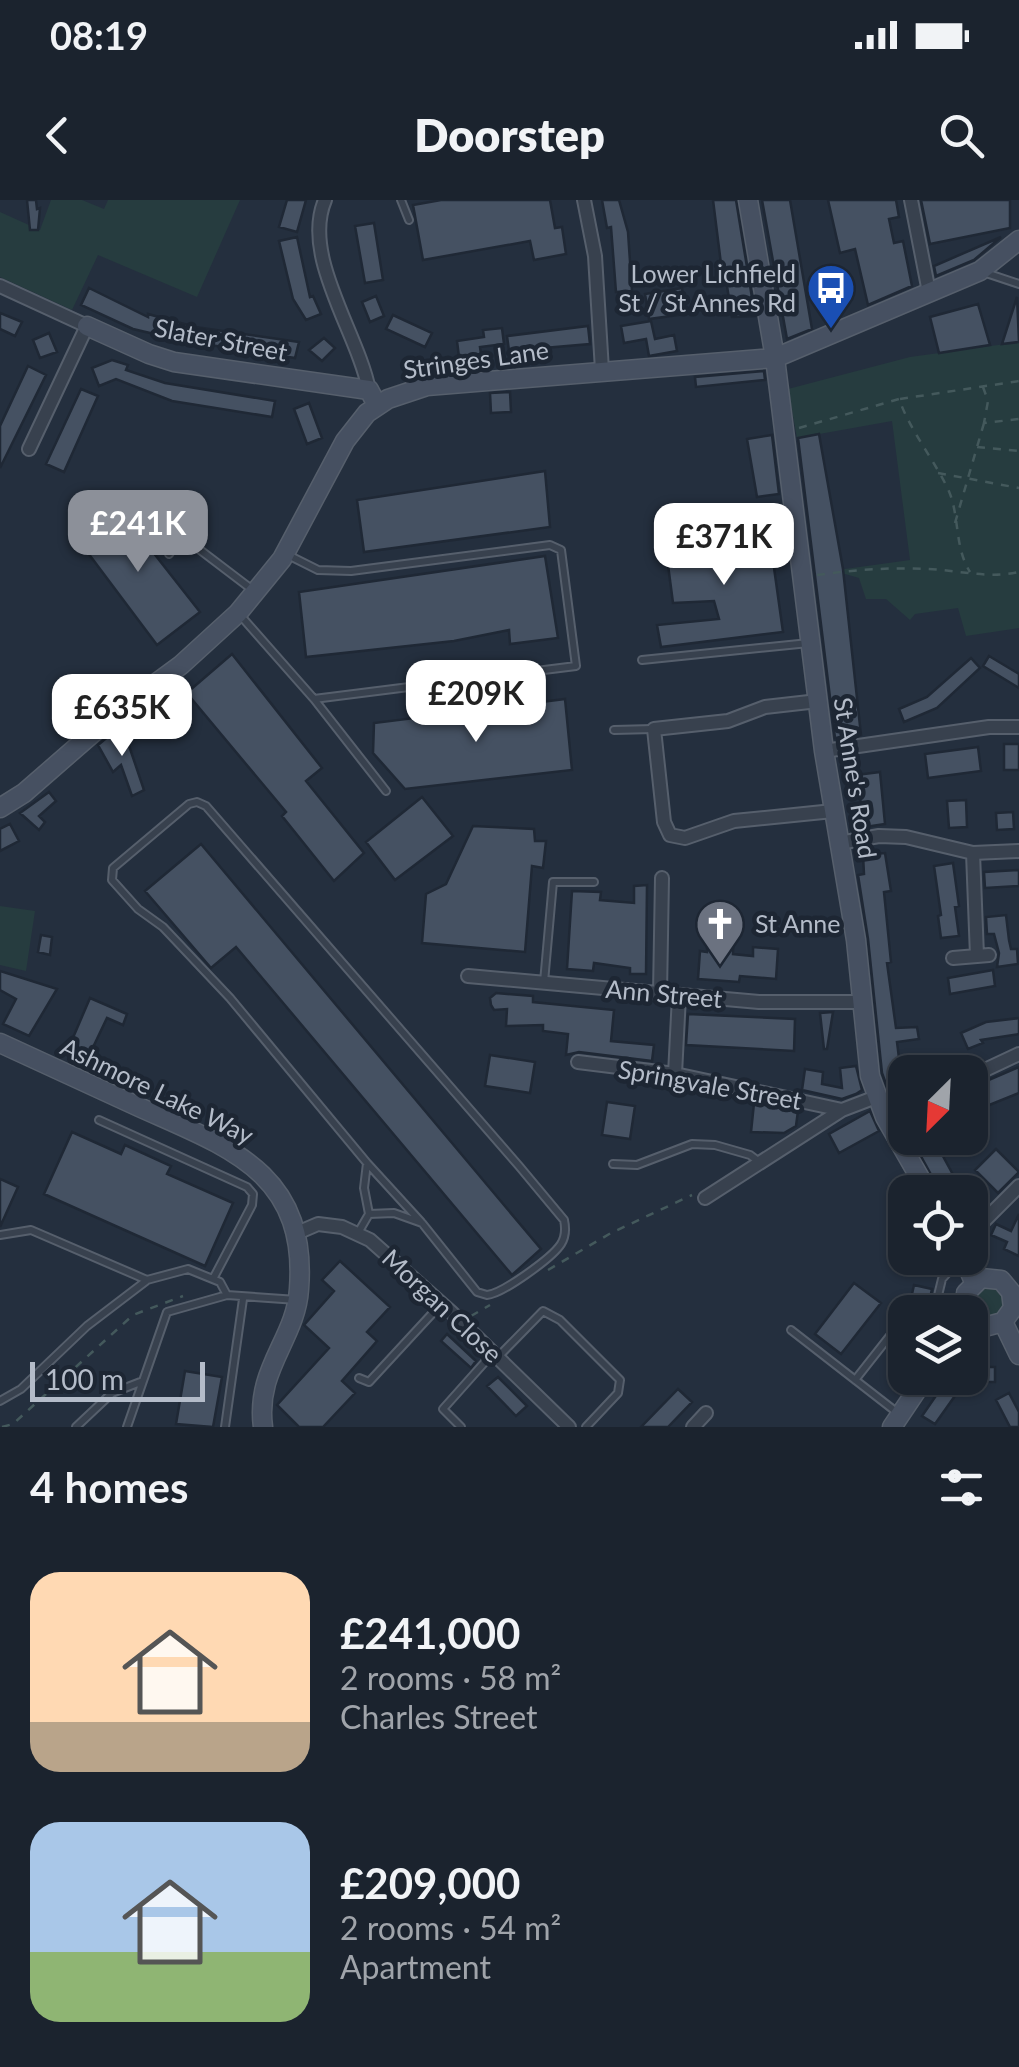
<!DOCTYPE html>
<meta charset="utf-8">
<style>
:root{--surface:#1b232e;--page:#242b36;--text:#f1f3f6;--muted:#a0a4aa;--line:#39404a;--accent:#8c9099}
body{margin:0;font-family:Lato,sans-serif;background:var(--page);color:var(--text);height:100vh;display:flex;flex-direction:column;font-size:38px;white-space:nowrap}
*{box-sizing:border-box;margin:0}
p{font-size:32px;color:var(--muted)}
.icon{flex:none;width:55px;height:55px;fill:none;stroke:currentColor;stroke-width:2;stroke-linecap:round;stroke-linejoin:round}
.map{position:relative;height:1227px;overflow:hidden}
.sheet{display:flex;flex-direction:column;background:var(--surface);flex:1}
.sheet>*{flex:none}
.needle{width:65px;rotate:204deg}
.tools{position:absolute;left:888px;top:855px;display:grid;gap:20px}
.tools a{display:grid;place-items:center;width:100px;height:100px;border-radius:20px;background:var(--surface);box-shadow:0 2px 8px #0004,0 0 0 2px var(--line);font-size:50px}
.scale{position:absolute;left:30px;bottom:25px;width:175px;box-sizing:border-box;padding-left:10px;border:5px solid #b4bcc9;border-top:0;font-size:28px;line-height:35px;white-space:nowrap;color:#b4bcc9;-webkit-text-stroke:8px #1d2633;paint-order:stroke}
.price{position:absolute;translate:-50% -85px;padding:0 22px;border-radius:20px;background:#fff;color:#222;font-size:32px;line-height:65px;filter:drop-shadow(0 2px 5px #0008)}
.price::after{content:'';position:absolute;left:50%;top:60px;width:30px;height:22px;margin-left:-15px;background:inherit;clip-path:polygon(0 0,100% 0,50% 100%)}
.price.selected{background:var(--accent);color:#fff}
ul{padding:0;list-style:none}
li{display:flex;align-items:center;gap:30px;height:250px;padding:0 30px}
li span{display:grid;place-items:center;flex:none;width:280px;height:200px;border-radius:30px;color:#555}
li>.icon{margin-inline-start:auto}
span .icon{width:120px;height:120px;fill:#fffc;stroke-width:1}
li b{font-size:42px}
h2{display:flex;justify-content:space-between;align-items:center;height:120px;padding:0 30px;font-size:42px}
.status{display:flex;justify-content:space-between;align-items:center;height:70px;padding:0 50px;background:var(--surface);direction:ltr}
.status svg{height:28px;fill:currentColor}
header{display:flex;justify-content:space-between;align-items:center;height:130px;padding:0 30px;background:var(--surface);font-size:45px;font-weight:800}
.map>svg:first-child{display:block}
.green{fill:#263c3f}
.building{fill:#455162;stroke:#1f2835;stroke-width:2.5}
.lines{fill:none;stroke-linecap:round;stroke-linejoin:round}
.lane-casing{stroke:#565f6c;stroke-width:10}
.street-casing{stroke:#565f6c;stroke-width:16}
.secondary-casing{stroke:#565f6c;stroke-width:21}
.path{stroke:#44595c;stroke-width:2.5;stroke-dasharray:8 8;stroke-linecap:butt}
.lane{stroke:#38414e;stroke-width:6}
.street{stroke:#38414e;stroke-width:12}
.secondary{stroke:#465061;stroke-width:18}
.labels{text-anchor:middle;stroke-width:9;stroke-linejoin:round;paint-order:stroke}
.poi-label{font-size:25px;fill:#b4bcc9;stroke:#1d2633;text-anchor:end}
.street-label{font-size:25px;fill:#b4bcc9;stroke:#1d2633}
</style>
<div class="status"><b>08:19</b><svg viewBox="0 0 49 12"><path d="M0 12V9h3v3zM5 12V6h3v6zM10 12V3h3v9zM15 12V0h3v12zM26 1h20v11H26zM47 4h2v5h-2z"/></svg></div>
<header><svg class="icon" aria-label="back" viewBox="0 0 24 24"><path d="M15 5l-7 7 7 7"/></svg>Doorstep<svg class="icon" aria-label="search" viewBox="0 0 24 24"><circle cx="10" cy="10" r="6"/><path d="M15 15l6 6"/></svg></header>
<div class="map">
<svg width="1019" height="1227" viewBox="0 0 1019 1227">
<rect width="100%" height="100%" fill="#242f3e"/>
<path class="green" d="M51 0H82L104 9 108 0H240L197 97 98 55 72 110 0 77V12L40 30Z
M1019 142V428L966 436 958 408 915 414 910 420 886 399H866L859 378 845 374 817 382 816 373 910 360 892 221 797 238 788 189 910 157Z
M0 706 35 711 26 771 0 765Z
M974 1103a15 15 0 1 1 30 0a15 15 0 1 1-30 0Z"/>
<path class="building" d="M27 0H36L37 9 40 8 38 30H30Z
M287 0H306L297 32 279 27Z
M441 0H550L555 28 562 27 566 54 534 60 530 41 423 60 413 5Z
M602 0H619L628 32 632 91 616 92 611 27 607 28Z
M713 0H736L755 116 732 117 726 80H723Z
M762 0H790L812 129 787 139Z
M828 0H896L899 17 889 19 894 43 903 41 912 86 868 105 855 49 840 53Z
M921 0H1010V28L930 44Z
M374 23 383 80 365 83 355 26Z
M297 37 310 97 313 96 321 114 306 120 293 99 279 41Z
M1001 37 974 60 936 76 934 66Z
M89 88 148 117V114L195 127 299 142 295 158 184 141 133 129 81 105Z
M682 88 686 114 649 119 645 94Z
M376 96 384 116 370 122 362 102Z
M1017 97 1019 142 1002 144Z
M978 104 990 145 939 153 930 117Z
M0 113 22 122 15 136 0 129Z
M393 115 432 133 425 147 386 129Z
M651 121 655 139 674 135 677 151 649 156 646 139 624 143 621 126Z
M588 126 590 144 509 151 507 136Z
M502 128 504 144 480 147 481 154 459 157 457 141 484 137 483 130Z
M49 133 57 152 40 158 33 140Z
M324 138 335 148 322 161 309 150Z
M112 160 128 165 126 170 165 183 275 201 272 217 172 201 116 179 99 186 92 168Z
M28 166 46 175 0 268V226Z
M764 171 765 180 696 187 695 177Z
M81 189 98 196 64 272 46 264Z
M510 192 511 212 491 213 490 193Z
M309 203 322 238 307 244 294 209Z
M819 234 843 369 861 535 835 538 798 238Z
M772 235 779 294 757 297 747 239Z
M545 271 550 327 364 352 357 300Z
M116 305 200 412 157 445 76 337Z
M769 332 783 432 661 447 657 425 719 419 714 401 673 403 665 342Z
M545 356 558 438 510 444 509 430 454 441 306 457 299 392Z
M232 454 322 568 306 581 364 653 334 681 282 616 286 612 190 497 186 508 175 503Z
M989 456 1019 474V488L983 466Z
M971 458 980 468 937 508 904 522 899 509 927 497Z
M565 499 572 570 405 589 373 553 374 523Z
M122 525 144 590 132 596 121 565 113 572 98 545Z
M1004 544H1019V570H1004Z
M978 547 981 571 928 578 925 554Z
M880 572 885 624 865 627 856 575Z
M49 592 56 601 39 616 45 622 39 630 20 613Z
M422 597 453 636 395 680 366 642Z
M966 600 967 627 949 628 947 601Z
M1013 612 1014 629 997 630 996 613Z
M10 624 19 641 0 651V629Z
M473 626 534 629 535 641H546L543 668 532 666 525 752 422 743 426 694 446 684Z
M201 644 541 1049 512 1075 236 747 211 768 145 691Z
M885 653 891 691 884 692 891 762 887 763 896 828 917 827 919 839 897 842 899 858H910L913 869 942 857 948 872H905V892L891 898 882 873 868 739 858 675 864 674 863 655Z
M953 663 959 706 955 707 959 736 941 738 938 716 941 715 934 666Z
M1019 670V686L985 688 984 672Z
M647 685 646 774H630V768L594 763 593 771 567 769 572 691 601 692 600 700 634 703V686Z
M708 712 734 713 733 754 753 756V747L778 749 776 779 740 776 739 782 698 779 700 751 707 752Z
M1006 715 1009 740 1011 749H1017L1018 764 997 767 999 753 994 734H987L986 717Z
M41 735 52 737 50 755 38 752Z
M993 770 995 786 950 794 948 778Z
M0 771 57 789 29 836 3 824 16 799 0 790Z
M496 793 533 796V802L614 810 611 841 654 845 652 861 579 852 566 855 568 834 543 831V825L506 826 507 809 494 810 491 805 490 798Z
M90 798 127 814 123 825 107 818 86 862 66 854Z
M833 812 827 849H824L820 813Z
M688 814 795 819 794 851 686 845Z
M1019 818V834L981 840 983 843 968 849 961 833 986 822Z
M490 855 535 862 530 893 485 886Z
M856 866 862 890 856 894 842 899 802 890 805 869 823 872 822 884 842 888 840 868Z
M1019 867V893L977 910 970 888Z
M607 902 635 906 630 939 602 935Z
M754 903 798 911 796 926 784 933 751 932Z
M870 911 879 931 839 953 829 934Z
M72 932 121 954 125 945 171 966 167 974 233 1003 205 1066 44 994Z
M911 938H942L948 948 938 947 957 982 940 991Z
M996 949 1019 972 998 993 975 970Z
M0 979 18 987 0 1027Z
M1019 1014V1056L1004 1049 1007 1042 991 1035 996 1024 1011 1031Z
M340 1061 390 1107 367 1132 377 1141 342 1181 355 1193 323 1227H299L277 1205 329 1148 304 1125 334 1091 322 1080Z
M854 1083 881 1103 841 1154 815 1134Z
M914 1085 932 1089 927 1112H908Z
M447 1134 476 1161 471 1168 441 1141Z
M970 1167H995V1182H970Z
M185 1171 222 1177 213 1227 176 1224Z
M498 1177 527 1206 516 1216 487 1186Z
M944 1184 957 1193 935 1224 922 1216Z
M678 1189 692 1202 668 1227H641Z
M1009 1193 1019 1212V1227H1010L996 1200Z"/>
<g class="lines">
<g class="lane-casing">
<path id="lane" d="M401 0 409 20
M986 73 1019 84
M141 305 254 391
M700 334 792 322
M169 354 182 336
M286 354 318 370 351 371 550 345 561 350 576 466 314 499
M240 415 314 499 386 591
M642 460 809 443
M614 530 653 529
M544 782 553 682H594
M99 920 247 987 253 994 252 1005 213 1079
M367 963 421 1022
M613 964 637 965 692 944 715 945 750 955 758 961
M358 1033 369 1014 364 988 367 963 230 798 163 727 138 709 112 680 113 668 189 604 197 602 206 606 519 966 564 1020C566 1029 566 1036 561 1044 552 1058 502 1094 487 1095L477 1092 422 1023 394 1013 369 1014
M0 1035 31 1030 147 1080 188 1069 220 1082 227 1095 297 1100
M934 1112 942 1079 961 1058
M791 1130 899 1214
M499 1156 543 1111 560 1120 620 1180 618 1193 586 1227
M359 1178 369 1182 441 1104
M855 1180 896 1128
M0 1201 21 1189 87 1126 146 1081
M76 1227 112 1193 143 1181
M127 1227 167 1112 227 1095
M225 1227 243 1099
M461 1227 443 1209 492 1154"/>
</g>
<g class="street-casing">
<path id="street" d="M325 0C301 56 358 133 369 190
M584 0 595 56 602 170
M911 0 929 92
M0 86 87 126 29 249
M818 501 765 507 728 521 654 529 664 622 670 635 685 638 734 621 833 611
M824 551 989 527H1019
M839 643 879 636 906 637 973 653 1019 651
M973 653 977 756
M953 758 989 755
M468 776 759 802H861
M660 793 662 678
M578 862 675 874 842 910
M675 874 679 796
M970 877 1019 854
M885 917 905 907
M705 998 842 910 876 897
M297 1033 318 1024 342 1027 370 1040 451 1112 569 1227
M970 1035 1019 986
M693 1227 706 1213"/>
</g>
<g class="secondary-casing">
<path id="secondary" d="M748 0 775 158 824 551 856 740 870 876 885 917 928 992
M87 126 149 154 174 162 369 190 377 205
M0 608 24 593 117 512 181 465 238 413 282 359 345 241 367 213 388 199 427 186 775 158 980 71 1019 40
M0 843C46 864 93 886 139 907 228 947 308 972 299 1089 296 1139 255 1169 263 1227
M964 1058 974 1082
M967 1112 966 1093 981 1078 1001 1080 1011 1092 1013 1108 1003 1122 988 1126 970 1118
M1003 1122 1019 1155
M892 1227 925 1178"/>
</g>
<path class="path" d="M983 187 988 201 984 223 1019 219
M900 199 1019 181
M799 228 899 199C911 232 933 258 948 289 960 315 954 347 970 372
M977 247 1019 251
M938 273 1019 288
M955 323 984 223
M817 375C853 370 890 367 926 369 958 370 988 379 1019 372
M548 1070 611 1033 692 995
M471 1116 490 1105
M2 1227 13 1224 133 1115 183 1096"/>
<use href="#lane" class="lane"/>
<use href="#street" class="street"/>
<use href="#secondary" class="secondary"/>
</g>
<defs>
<g id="bus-pin" transform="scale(2.5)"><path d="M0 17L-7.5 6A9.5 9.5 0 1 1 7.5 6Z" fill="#1a4fb4" stroke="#1d2633"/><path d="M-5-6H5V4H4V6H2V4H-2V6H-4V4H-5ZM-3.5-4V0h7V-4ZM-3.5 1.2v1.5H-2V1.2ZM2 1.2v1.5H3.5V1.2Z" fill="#fff"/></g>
<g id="church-pin" transform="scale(2.5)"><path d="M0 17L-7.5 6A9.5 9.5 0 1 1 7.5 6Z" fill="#6b7280" stroke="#1d2633"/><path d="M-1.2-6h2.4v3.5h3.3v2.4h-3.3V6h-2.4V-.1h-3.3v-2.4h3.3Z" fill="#fff"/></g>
</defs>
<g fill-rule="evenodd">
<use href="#bus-pin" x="831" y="88"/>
<use href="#church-pin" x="720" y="724"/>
</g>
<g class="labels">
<g class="poi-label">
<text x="796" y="83">Lower Lichfield<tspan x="796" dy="29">St / St Annes Rd</tspan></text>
<text x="755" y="733" text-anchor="start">St Anne</text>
</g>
<g class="street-label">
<text transform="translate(221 140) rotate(11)" y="9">Slater Street</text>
<text transform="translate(476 160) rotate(-8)" y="9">Stringes Lane</text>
<text transform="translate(855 578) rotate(81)" y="9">St Anne's Road</text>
<text transform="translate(664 794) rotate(5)" y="9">Ann Street</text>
<text transform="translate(710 885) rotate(10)" y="9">Springvale Street</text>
<text transform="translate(157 891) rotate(26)" y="9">Ashmore Lake Way</text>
<text transform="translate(442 1106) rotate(43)" y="9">Morgan Close</text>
</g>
</g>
</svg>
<div class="tools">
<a><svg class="needle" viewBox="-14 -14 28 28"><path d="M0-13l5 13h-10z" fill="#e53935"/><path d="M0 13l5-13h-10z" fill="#a0a4aa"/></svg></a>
<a><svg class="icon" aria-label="locate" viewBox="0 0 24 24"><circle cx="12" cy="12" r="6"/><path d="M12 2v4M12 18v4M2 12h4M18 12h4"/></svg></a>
<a><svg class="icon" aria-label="layers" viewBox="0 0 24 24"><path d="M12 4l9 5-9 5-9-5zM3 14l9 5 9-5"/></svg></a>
</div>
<div class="scale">100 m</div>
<b class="price selected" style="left:138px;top:375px">£241K</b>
<b class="price" style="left:724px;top:388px">£371K</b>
<b class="price" style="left:476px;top:545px">£209K</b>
<b class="price" style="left:122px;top:559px">£635K</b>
</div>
<section class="sheet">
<h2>4 homes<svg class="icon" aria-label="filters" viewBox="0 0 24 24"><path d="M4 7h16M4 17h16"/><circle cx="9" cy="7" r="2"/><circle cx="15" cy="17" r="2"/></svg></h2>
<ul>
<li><span style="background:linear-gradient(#ffd9b3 75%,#b9a48a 0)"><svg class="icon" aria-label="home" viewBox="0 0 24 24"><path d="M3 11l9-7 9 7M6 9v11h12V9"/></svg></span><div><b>£241,000</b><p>2 rooms · 58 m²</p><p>Charles Street</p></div></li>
<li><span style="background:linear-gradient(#a9c7e8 65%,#8fb573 0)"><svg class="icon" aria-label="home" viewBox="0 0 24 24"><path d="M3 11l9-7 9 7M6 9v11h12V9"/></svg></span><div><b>£209,000</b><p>2 rooms · 54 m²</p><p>Apartment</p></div></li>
</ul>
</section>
